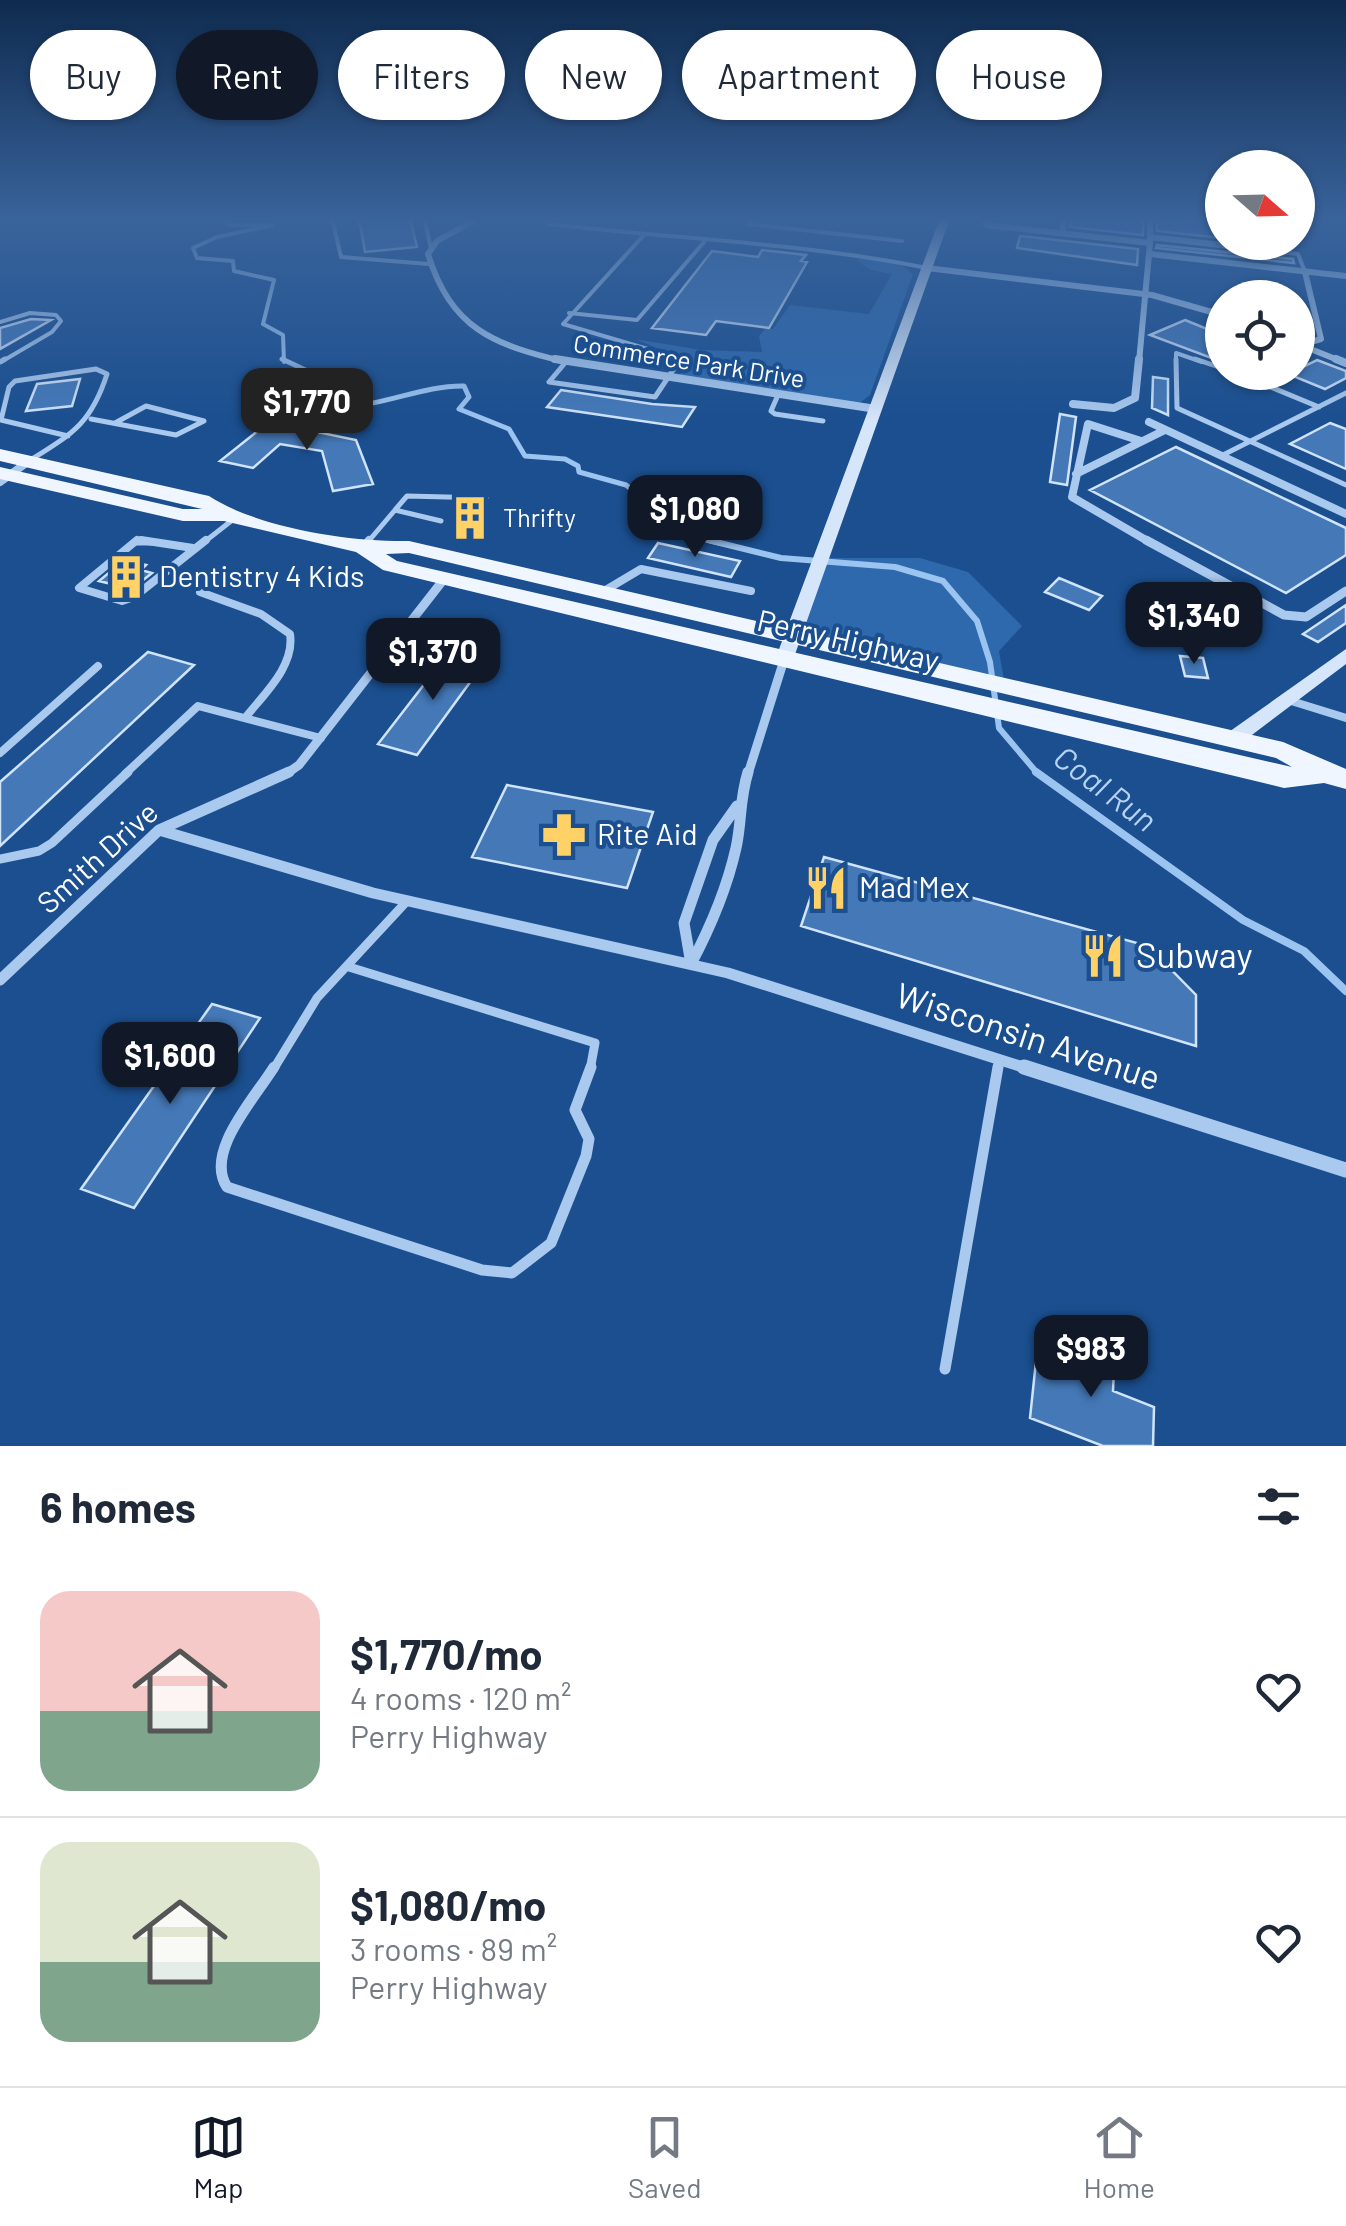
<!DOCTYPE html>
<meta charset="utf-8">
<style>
:root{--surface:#fff;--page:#f6f6f7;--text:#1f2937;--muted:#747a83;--line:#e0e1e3;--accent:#111827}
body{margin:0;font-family:Barlow,sans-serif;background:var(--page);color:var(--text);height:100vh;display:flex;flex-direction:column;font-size:38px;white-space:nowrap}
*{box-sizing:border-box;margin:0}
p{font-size:32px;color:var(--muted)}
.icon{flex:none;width:55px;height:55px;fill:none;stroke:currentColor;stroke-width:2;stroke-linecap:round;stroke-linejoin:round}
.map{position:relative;height:1446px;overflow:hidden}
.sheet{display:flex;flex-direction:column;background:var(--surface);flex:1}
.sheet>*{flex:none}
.hud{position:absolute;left:30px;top:30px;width:1288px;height:90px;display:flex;gap:20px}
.needle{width:65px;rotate:110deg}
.tools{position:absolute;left:1205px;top:150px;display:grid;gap:20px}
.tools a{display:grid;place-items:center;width:110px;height:110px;border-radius:50%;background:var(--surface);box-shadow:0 2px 8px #0004;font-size:50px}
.price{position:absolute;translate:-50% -85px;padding:0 22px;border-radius:20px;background:var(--accent);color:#fff;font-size:32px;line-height:65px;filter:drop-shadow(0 2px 5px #0008)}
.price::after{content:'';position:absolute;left:50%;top:60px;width:30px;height:22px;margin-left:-15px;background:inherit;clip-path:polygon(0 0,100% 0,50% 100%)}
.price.on{background:#222;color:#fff}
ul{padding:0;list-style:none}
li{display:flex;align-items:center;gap:30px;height:250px;padding:0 40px}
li+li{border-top:2px solid var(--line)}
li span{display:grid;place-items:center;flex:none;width:280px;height:200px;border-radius:30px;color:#555}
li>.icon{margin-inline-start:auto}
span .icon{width:120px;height:120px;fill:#fffc;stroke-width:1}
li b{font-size:42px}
h2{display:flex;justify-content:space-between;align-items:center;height:120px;padding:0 40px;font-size:42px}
.chip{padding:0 35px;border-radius:45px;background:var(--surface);box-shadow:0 2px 8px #0004;font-size:35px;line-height:90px}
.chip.on{background:var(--accent);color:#fff}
.tabs{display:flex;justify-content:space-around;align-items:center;height:140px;border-top:2px solid var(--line);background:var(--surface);font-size:28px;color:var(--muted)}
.tabs a{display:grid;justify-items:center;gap:5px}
.tabs .on{color:var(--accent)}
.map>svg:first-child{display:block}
.green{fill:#2e69ad}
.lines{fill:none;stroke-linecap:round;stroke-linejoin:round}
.stream-far3{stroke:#9cc4f0;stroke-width:4}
.stream-far2{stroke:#9cc4f0;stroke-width:5}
.stream-far1{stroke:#9cc4f0;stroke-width:6}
.stream{stroke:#9cc4f0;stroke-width:8}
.building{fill:#4478b7;stroke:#cfe3fa;stroke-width:2.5}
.lane-far4{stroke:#a9c9ee;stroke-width:4}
.lane-far3{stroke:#a9c9ee;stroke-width:5}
.lane-far2{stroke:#a9c9ee;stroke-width:8}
.lane-far1{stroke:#a9c9ee;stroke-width:9}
.lane{stroke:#a9c9ee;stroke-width:11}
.street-far4{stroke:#a9c9ee;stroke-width:6}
.street-far3{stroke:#a9c9ee;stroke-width:8}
.street-far2{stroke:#a9c9ee;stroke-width:9}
.street-far1{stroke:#a9c9ee;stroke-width:11}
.street{stroke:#a9c9ee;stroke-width:15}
.secondary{fill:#d6e6fa;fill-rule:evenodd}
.primary{fill:#f0f6ff;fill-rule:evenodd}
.labels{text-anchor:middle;stroke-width:8;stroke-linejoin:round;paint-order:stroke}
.far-street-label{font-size:25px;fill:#fff;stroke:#1b4f8f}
.far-poi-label{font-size:25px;fill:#fff;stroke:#1b4f8f;text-anchor:start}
.poi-label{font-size:30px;fill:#fff;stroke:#1b4f8f;text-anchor:start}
.street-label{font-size:30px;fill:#fff;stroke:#1b4f8f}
.water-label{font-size:32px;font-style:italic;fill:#b5d3f5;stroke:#1b4f8f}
.near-poi-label{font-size:35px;fill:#fff;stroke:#1b4f8f;text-anchor:start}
.near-street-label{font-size:35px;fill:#fff;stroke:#1b4f8f}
</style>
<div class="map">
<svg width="1346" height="1446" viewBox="0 0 1346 1446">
<rect width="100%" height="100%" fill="#1b4f8f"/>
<path class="green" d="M864 258 903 266 913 274 870 395 856 406 680 375 684 359 635 339 701 350 762 352 759 336 765 329H773L790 305 869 314 892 274 871 270 856 260Z
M822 558H920L968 572 1022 626 999 651 1005 686 794 637Z"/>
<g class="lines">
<path class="stream-far3" d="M216 218 231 225H273L217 237 193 248 197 258 233 261 234 271 274 280 263 324 283 335 284 362"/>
<path class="stream-far2" d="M282 359 316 375 320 387 316 402C366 417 413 385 464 386L469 397 459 409 509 429 525 456 565 459 578 466 579 472 626 485 690 536 719 543"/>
<path class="stream-far1" d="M708 540 781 558 895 567 943 581 977 621 990 662 999 728 1038 774"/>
<path class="stream" d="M1036 772 1243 920 1304 951 1346 991"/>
</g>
<path class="building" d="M359 218H410L417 247 365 252Z
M1072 218H1143V235L1070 227Z
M1157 218 1222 222V238L1157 231Z
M1020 236 1138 249 1137 265 1017 248Z
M1157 245 1293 259 1294 263 1156 248Z
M762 250 806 255 801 261 807 262 769 328 716 321 706 335 652 328 712 251 758 257Z
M31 319 51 320 0 349V328Z
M1185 320 1222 335V362L1150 335Z
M1317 360 1346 371V378L1325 389 1288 374Z
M1153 377 1168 379V415L1152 408Z
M80 379 72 406 26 411 37 384Z
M561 390 652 404 695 407 682 427 547 407Z
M1060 414 1076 417 1067 485 1050 482Z
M269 422 356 440 373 484 333 491 322 451 280 444 253 468 220 461Z
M1330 423 1346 429V469L1290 444Z
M1176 447 1346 528V555L1286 593 1090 490Z
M658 543 740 561 731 577 648 558Z
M124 560 146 565 141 570 152 573 132 589 99 581Z
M1059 578 1102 596 1089 610 1045 592Z
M1346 605V623L1318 642 1303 634Z
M450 651 487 659 417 755 378 744Z
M148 652 194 665 0 846V782Z
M1180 656 1203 658 1208 678 1185 676Z
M507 785 653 812 627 888 472 857Z
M824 857 1148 946 1196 995V1046L801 926Z
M212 1004 260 1018 134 1208 81 1189Z
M1076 1333 1115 1348 1113 1391 1154 1407 1153 1446H1103L1030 1418 1036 1361 1073 1375Z"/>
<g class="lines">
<path class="lane-far4" d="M332 218 341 257 429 264
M424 218 431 248
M540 218 550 224C676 239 803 243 927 268
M753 218 748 224 902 241
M644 235 563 324 668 355 672 362
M1238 247 1298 254 1305 272
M569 313 637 320 704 242
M0 322 30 313 56 315 61 321 52 332 1 362
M1176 362V353L1202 362"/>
<path class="lane-far3" d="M1176 359 1177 408 1346 485
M1195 359 1222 368
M0 362 5 359
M565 363 549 382 655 397 675 367 670 359
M1234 372 1319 407
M778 395 771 411 775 414 823 421
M91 419 176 435 204 421 146 406 115 423
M1221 456 1346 393
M29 461C72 434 91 424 107 374L96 369 15 381 9 387 1 420 68 436
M395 510 407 496 486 498
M134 543H158
M203 543 235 518
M367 543 395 510 441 521"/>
<path class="lane-far2" d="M137 540 79 588 122 601 134 597 206 540
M141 540 193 548
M365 545 369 540
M604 591 641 569 751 591
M200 592 261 614 290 634C295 666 264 694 245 718
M1288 700 1346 718
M0 753 98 666
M125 774 198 706 321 738"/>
<path class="lane-far1" d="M0 859 39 851 52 843 128 772
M349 967 595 1043 590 1070
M273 1070 317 998 407 901
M997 1070 999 1059"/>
<path class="lane" d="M274 1067C255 1098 204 1152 227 1187L482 1270 512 1273 551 1243 586 1156 589 1139 575 1110 591 1067
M945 1369 998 1067"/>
<path class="street-far4" d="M983 218 987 225 1150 243 1139 362
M1150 218V237
M473 221 437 241 428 254C451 329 494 345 566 362
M1062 233 1065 218
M1150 243V237L1238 247 1243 242
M1150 254 1346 276
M927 268 1152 295 1222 315
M1298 344 1343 362
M1300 345 1321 339 1305 272"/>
<path class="street-far3" d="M555 359 876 409
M1336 359 1346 363
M1073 404 1114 408 1135 398 1139 359
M1149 422 1346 514
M1141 441 1088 424 1072 497 1151 543
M1076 474 1165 430
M0 482 29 461"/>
<path class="street-far2" d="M1146 540 1284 615 1306 617 1346 591
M286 774 299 765 444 579
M748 774 784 660"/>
<path class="street-far1" d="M159 830 373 893 728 973 1032 1070
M691 964C710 928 727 888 736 848 742 821 739 801 748 772
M691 964 684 923 713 840 737 806
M0 980 159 830 289 772"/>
<path class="street" d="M1024 1067 1346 1170"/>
<path class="secondary" d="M940 218H950L793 660 791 664H777L775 660Z
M1346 649V664L1240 744H1226L1223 739 1226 734Z"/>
<path class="primary" d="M0 449 209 496C258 528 350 542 409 541L1283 742 1346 769V789L1324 783 1284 788 383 570 356 552 224 521H183L0 479V467L183 509H202L0 461ZM409 553 1276 758 1292 767 397 561 386 554Z"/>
</g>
<linearGradient id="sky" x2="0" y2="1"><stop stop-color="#0f2b4f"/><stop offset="0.52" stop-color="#39639b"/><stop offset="1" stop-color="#39639b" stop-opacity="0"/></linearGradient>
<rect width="1346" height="421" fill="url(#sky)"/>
<defs>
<g id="building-bare" transform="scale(3.45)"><path d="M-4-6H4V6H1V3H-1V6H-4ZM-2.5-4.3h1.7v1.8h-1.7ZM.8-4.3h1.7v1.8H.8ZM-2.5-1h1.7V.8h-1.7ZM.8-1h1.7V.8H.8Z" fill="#ffd166" stroke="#1b4f8f" stroke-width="2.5" paint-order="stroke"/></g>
<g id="pharmacy-bare" transform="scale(3.45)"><path d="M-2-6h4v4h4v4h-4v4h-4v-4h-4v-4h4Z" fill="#ffd166" stroke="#1b4f8f" stroke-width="2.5" paint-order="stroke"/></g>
<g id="restaurant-bare" transform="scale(3.45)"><path d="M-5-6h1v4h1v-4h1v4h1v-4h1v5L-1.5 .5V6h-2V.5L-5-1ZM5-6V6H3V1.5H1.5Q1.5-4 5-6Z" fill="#ffd166" stroke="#1b4f8f" stroke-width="2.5" paint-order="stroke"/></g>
</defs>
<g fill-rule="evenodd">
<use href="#building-bare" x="470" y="518"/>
<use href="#building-bare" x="126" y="577"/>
<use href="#pharmacy-bare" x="564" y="835"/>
<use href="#restaurant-bare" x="826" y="888"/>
<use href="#restaurant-bare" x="1103" y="956"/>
</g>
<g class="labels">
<g class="far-street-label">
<text transform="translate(689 361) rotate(9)" y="9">Commerce Park Drive</text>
</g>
<g class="far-poi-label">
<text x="503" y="527">Thrifty</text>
</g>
<g class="poi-label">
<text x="159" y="587">Dentistry 4 Kids</text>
<text x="597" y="845">Rite Aid</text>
<text x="859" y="898">Mad Mex</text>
</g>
<g class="street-label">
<text transform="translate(848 641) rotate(13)" y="10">Perry Highway</text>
<text transform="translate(98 858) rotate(-42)" y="10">Smith Drive</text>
</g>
<g class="water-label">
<text transform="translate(1105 789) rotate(37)" y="11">Coal Run</text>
</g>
<g class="near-poi-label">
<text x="1136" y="968">Subway</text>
</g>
<g class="near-street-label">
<text transform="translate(1028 1037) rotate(18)" y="12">Wisconsin Avenue</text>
</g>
</g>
</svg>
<div class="tools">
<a><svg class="needle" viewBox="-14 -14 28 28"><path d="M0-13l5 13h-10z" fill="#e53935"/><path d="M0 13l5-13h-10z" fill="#747a83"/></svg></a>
<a><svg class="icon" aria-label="locate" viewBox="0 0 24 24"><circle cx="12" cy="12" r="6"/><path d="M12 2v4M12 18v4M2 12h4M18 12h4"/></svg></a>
</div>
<b class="price on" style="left:307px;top:453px">$1,770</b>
<b class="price" style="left:695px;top:560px">$1,080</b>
<b class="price" style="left:1194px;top:667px">$1,340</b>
<b class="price" style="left:433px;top:703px">$1,370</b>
<b class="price" style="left:170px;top:1107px">$1,600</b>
<b class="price" style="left:1091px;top:1400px">$983</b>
<div class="hud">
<a class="chip">Buy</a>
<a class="chip on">Rent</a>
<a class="chip">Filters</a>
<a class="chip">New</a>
<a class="chip">Apartment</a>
<a class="chip">House</a>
</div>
</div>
<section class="sheet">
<h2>6 homes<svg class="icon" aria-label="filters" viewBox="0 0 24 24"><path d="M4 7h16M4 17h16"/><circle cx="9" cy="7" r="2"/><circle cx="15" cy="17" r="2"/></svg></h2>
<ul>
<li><span style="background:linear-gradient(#f6c9c9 60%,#7fa58c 0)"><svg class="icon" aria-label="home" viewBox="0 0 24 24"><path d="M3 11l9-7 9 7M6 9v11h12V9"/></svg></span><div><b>$1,770/mo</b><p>4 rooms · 120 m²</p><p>Perry Highway</p></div><svg class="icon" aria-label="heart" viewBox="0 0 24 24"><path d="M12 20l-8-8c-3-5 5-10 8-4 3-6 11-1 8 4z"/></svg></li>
<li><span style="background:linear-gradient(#dfe7d0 60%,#7fa58c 0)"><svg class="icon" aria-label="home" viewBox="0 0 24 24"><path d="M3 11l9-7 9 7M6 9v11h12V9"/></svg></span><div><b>$1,080/mo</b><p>3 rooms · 89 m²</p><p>Perry Highway</p></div><svg class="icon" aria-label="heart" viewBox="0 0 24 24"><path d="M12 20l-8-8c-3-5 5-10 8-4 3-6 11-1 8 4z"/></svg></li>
</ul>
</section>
<nav class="tabs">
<a class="on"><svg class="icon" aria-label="map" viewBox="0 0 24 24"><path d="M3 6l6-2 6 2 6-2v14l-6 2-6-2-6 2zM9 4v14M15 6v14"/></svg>Map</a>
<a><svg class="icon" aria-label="saved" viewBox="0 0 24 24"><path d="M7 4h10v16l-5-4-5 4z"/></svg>Saved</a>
<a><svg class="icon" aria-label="home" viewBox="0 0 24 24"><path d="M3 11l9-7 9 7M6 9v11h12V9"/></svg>Home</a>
</nav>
